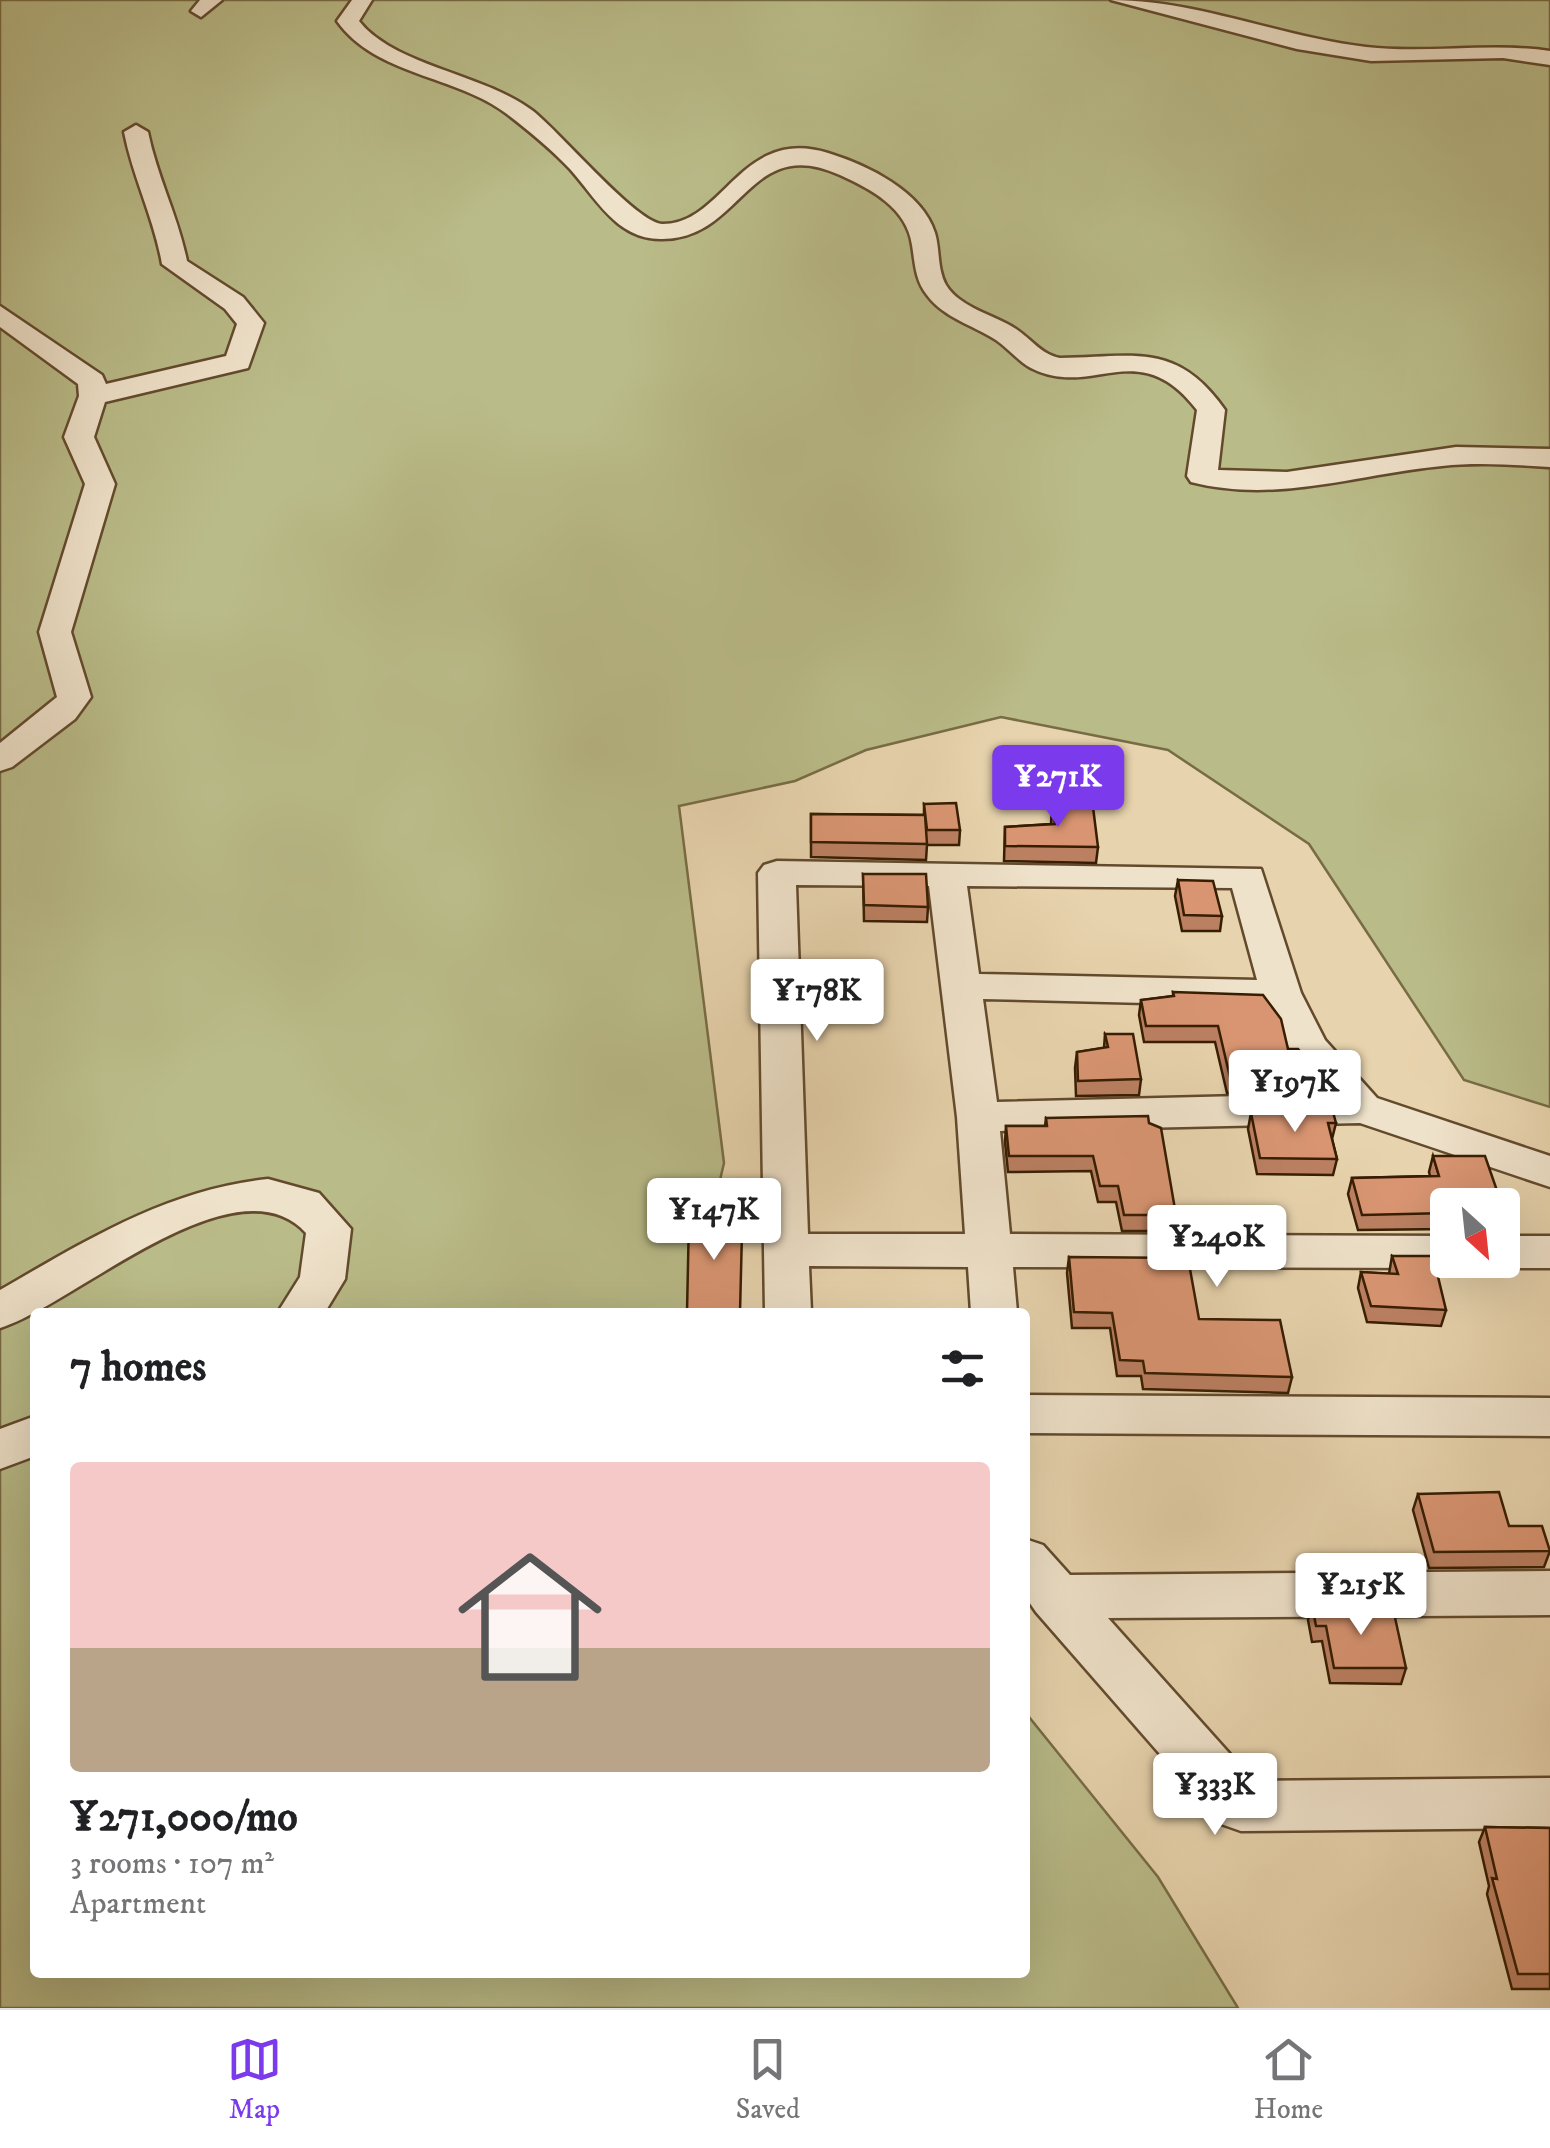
<!DOCTYPE html>
<meta charset="utf-8">
<style>
:root{--surface:#fff;--page:#f6f6f6;--text:#202124;--muted:#757577;--line:#e0e0e0;--accent:#7c3aed}
body{margin:0;font-family:"IM FELL DW Pica",serif;background:var(--page);color:var(--text);height:100vh;display:flex;flex-direction:column;font-size:38px;white-space:nowrap}
*{box-sizing:border-box;margin:0}
p{font-size:32px;color:var(--muted)}
.icon{flex:none;width:55px;height:55px;fill:none;stroke:currentColor;stroke-width:2;stroke-linecap:round;stroke-linejoin:round}
.map{position:relative;flex:1;overflow:hidden}
.details{position:absolute;left:30px;top:1308px;width:1000px;height:670px;display:flex;flex-direction:column;background:var(--surface);border-radius:10px;box-shadow:0 10px 40px #0002}
.details>*{flex:none}
.needle{width:65px;rotate:153deg}
.buttons{position:absolute;left:1430px;top:1188px;display:grid;gap:20px}
.buttons a{display:grid;place-items:center;width:90px;height:90px;border-radius:10px;background:var(--surface);box-shadow:0 10px 40px #0002;font-size:50px}
.price{position:absolute;translate:-50% -85px;padding:0 22px;border-radius:10px;background:#fff;color:#222;font-size:32px;line-height:65px;filter:drop-shadow(0 2px 5px #0008)}
.price::after{content:'';position:absolute;left:50%;top:60px;width:30px;height:22px;margin-left:-15px;background:inherit;clip-path:polygon(0 0,100% 0,50% 100%)}
.price.active{background:var(--accent);color:#fff}
ul{padding:0;list-style:none}
li{display:grid;align-content:center;gap:20px;height:530px;padding:0 40px}
li+li{border-top:2px solid var(--line)}
li span{display:grid;place-items:center;height:310px;border-radius:10px;color:#555}
li>.icon{margin-inline-start:auto}
span .icon{width:180px;height:180px;fill:#fffc;stroke-width:1}
li b{font-size:42px}
h2{display:flex;justify-content:space-between;align-items:center;height:120px;padding:0 40px;font-size:42px}
.tab-bar{display:flex;justify-content:space-around;align-items:center;height:140px;border-top:2px solid var(--line);background:var(--surface);font-size:28px;color:var(--muted)}
.tab-bar a{display:grid;justify-items:center;gap:5px}
.tab-bar .active{color:var(--accent)}
.map>svg:first-child{display:block}
.green{fill:#b9bb88;stroke:#786c45;stroke-width:2.5}
.lines{fill:none;stroke-linecap:round;stroke-linejoin:round}
.minor-casing{stroke:#634a2d;stroke-width:5}
.minor{fill:#efe2ca;fill-rule:evenodd}
.wall{fill:#bb8062;stroke:#371d02;stroke-width:2.5}
.building{fill:#d99572;stroke:#371d02;stroke-width:2.5}
</style>
<div class="map">
<svg width="1550" height="2008" viewBox="0 0 1550 2008">
<rect width="100%" height="100%" fill="#e7d3ad"/>
<filter id="stains"><feTurbulence type="fractalNoise" baseFrequency=".002" numOctaves="4"/><feColorMatrix values="0 0 0 0 .2 0 0 0 0 .09 0 0 0 0 .02 0 0 0 .5 -.17"/></filter>
<radialGradient id="worn" r=".72"><stop offset=".6" stop-color="#630" stop-opacity="0"/><stop offset="1" stop-color="#630" stop-opacity=".3"/></radialGradient>
<path class="green" d="M0 0H1550V1107L1464 1080 1309 844 1168 750 1001 717 866 750 795 781 679 806 724 1163 689 1312H35V1972H1025V1712L1158 1877 1238 2008H0Z"/>
<g class="lines">
<g class="minor-casing">
<path id="minor" d="M200 0H222L201 17 191 11Z
M352 0H372L359 21C394 66 485 74 533 111 561 133 637 224 663 224 724 224 741 126 828 153 867 165 922 191 935 233 940 249 937 269 946 285 960 308 995 315 1016 329 1031 339 1042 355 1060 358 1134 357 1177 341 1225 410L1218 470 1287 472 1456 447 1550 449V467C1514 465 1478 462 1442 466 1357 474 1277 504 1191 482L1187 476 1197 410C1138 333 1093 400 1031 368 1018 361 1008 348 996 340 973 325 944 318 927 295 915 280 915 263 912 245 907 208 871 189 840 175 748 133 743 239 662 239 617 240 596 198 570 169 551 149 529 131 507 114 456 75 376 76 337 21Z
M1111 0C1197 0 1281 37 1366 47 1427 54 1489 42 1550 51V65L1503 58 1371 61 1297 49Z
M136 125 148 132C157 177 178 216 187 261L243 297 264 323 248 368 105 402 94 437 115 484 71 632 91 697 75 719 12 767 0 771V743L57 697 39 632 85 484 64 437 79 396 78 384 0 327V306L102 375 106 384 226 356 237 324 225 309 162 264C154 218 133 178 124 132Z
M777 861 1261 869 1301 993 1325 1040 1377 1098 1550 1156V1187L1360 1123 1000 1131 1010 1234 1448 1236V1260H1466L1448 1268 1013 1267 1017 1312H971L968 1267 809 1266 811 1312H765L758 873 764 865ZM796 885 929 886 957 1117 965 1234H808ZM967 886 1232 888 1257 980 979 974ZM983 999 1267 1006 1294 1057 1326 1094 997 1102Z
M268 1179 319 1193 351 1229 345 1279 325 1312H278L300 1277 306 1233C236 1156 74 1305 0 1328V1290C85 1241 168 1189 268 1179Z
M1502 1236H1550V1268H1502L1486 1264 1484 1260H1502Z
M1025 1395 1550 1398V1436L1025 1433Z
M35 1416V1456L0 1469V1429Z
M1025 1539 1043 1545 1070 1575 1550 1571V1615L1108 1618 1254 1781 1550 1778V1828L1241 1831 1221 1824 1036 1612 1025 1596Z"/>
</g>
<use href="#minor" class="minor"/>
</g>
<path class="wall" d="M924 804 960 830 959 845H927L926 860 811 857V814L924 815Z
M1052 807 1098 847 1096 863 1004 861 1005 827 1051 824Z
M863 874 928 907 927 922 864 921Z
M1178 880 1222 916 1220 931H1182L1175 896Z
M1173 992 1288 1049 1321 1075 1318 1090 1227 1093 1215 1042H1144L1139 1015 1141 1000 1173 996Z
M1105 1034 1141 1079 1139 1095 1076 1096 1075 1068 1077 1052 1104 1048Z
M1251 1113 1336 1123 1332 1139 1337 1159 1333 1175 1257 1174 1248 1129Z
M1046 1118 1176 1215 1173 1231H1122L1116 1202H1098L1091 1171 1008 1172 1005 1142 1006 1126H1045Z
M1433 1156 1448 1205V1229L1358 1230 1348 1194 1352 1178 1430 1176 1429 1172Z
M1392 1256 1446 1310 1441 1326 1367 1322 1358 1288 1361 1272 1389 1274Z
M1069 1257 1199 1319 1292 1377 1288 1393 1143 1389 1141 1376H1117L1110 1328H1072L1067 1273Z
M1418 1494 1509 1526 1550 1551 1544 1567 1429 1568 1413 1510Z
M1312 1605 1406 1668 1401 1684 1330 1683 1322 1641 1312 1642 1308 1620Z
M1485 1827 1550 1828V1989H1512L1487 1894 1489 1886 1479 1842Z"/>
<path class="building" d="M956 803 960 830H927L924 804Z
M1052 807H1093L1098 847 1005 846V827L1055 824Z
M811 814 925 815 927 844 811 842Z
M863 874H926L928 907 864 905Z
M1178 880 1213 881 1222 916 1184 915Z
M1173 992 1263 995 1281 1019 1288 1049H1298L1321 1075 1230 1077 1218 1026H1146L1141 1000 1174 996Z
M1105 1034H1133L1141 1079 1078 1081 1077 1052 1108 1047Z
M1333 1112 1336 1123H1328L1337 1159 1260 1158 1251 1113Z
M1148 1116 1149 1123 1161 1128 1176 1215H1124L1118 1186H1100L1093 1156H1009L1006 1126H1047L1046 1118Z
M1433 1156H1485L1502 1205H1448V1213L1362 1215 1352 1178 1439 1176Z
M736 1210V1232H742L740 1312H687L689 1218H699V1211Z
M1392 1256H1433L1446 1310 1371 1306 1361 1272 1398 1274Z
M1069 1257 1188 1258 1199 1319 1280 1320 1292 1377 1145 1373 1143 1361 1120 1360 1112 1313 1074 1312Z
M1499 1492 1509 1526H1542L1550 1551 1434 1552 1418 1494Z
M1348 1604 1349 1612 1394 1613 1406 1668H1334L1326 1626H1316L1312 1605Z
M1485 1827 1550 1828V1974H1518L1492 1878 1497 1879Z"/>
<rect width="100%" height="100%" filter="url(#stains)"/>
<rect width="100%" height="100%" fill="url(#worn)"/>
</svg>
<div class="buttons">
<a><svg class="needle" viewBox="-14 -14 28 28"><path d="M0-13l5 13h-10z" fill="#e53935"/><path d="M0 13l5-13h-10z" fill="#757577"/></svg></a>
</div>
<b class="price active" style="left:1058px;top:830px">¥271K</b>
<b class="price" style="left:817px;top:1044px">¥178K</b>
<b class="price" style="left:1295px;top:1135px">¥197K</b>
<b class="price" style="left:714px;top:1263px">¥147K</b>
<b class="price" style="left:1217px;top:1290px">¥240K</b>
<b class="price" style="left:1361px;top:1638px">¥215K</b>
<b class="price" style="left:1215px;top:1838px">¥333K</b>
<section class="details">
<h2>7 homes<svg class="icon" aria-label="filters" viewBox="0 0 24 24"><path d="M4 7h16M4 17h16"/><circle cx="9" cy="7" r="2"/><circle cx="15" cy="17" r="2"/></svg></h2>
<ul>
<li><span style="background:linear-gradient(#f6c9c9 60%,#b9a48a 0)"><svg class="icon" aria-label="home" viewBox="0 0 24 24"><path d="M3 11l9-7 9 7M6 9v11h12V9"/></svg></span><div><b>¥271,000/mo</b><p>3 rooms · 107 m²</p><p>Apartment</p></div></li>
</ul>
</section>
</div>
<nav class="tab-bar">
<a class="active"><svg class="icon" aria-label="map" viewBox="0 0 24 24"><path d="M3 6l6-2 6 2 6-2v14l-6 2-6-2-6 2zM9 4v14M15 6v14"/></svg>Map</a>
<a><svg class="icon" aria-label="saved" viewBox="0 0 24 24"><path d="M7 4h10v16l-5-4-5 4z"/></svg>Saved</a>
<a><svg class="icon" aria-label="home" viewBox="0 0 24 24"><path d="M3 11l9-7 9 7M6 9v11h12V9"/></svg>Home</a>
</nav>
